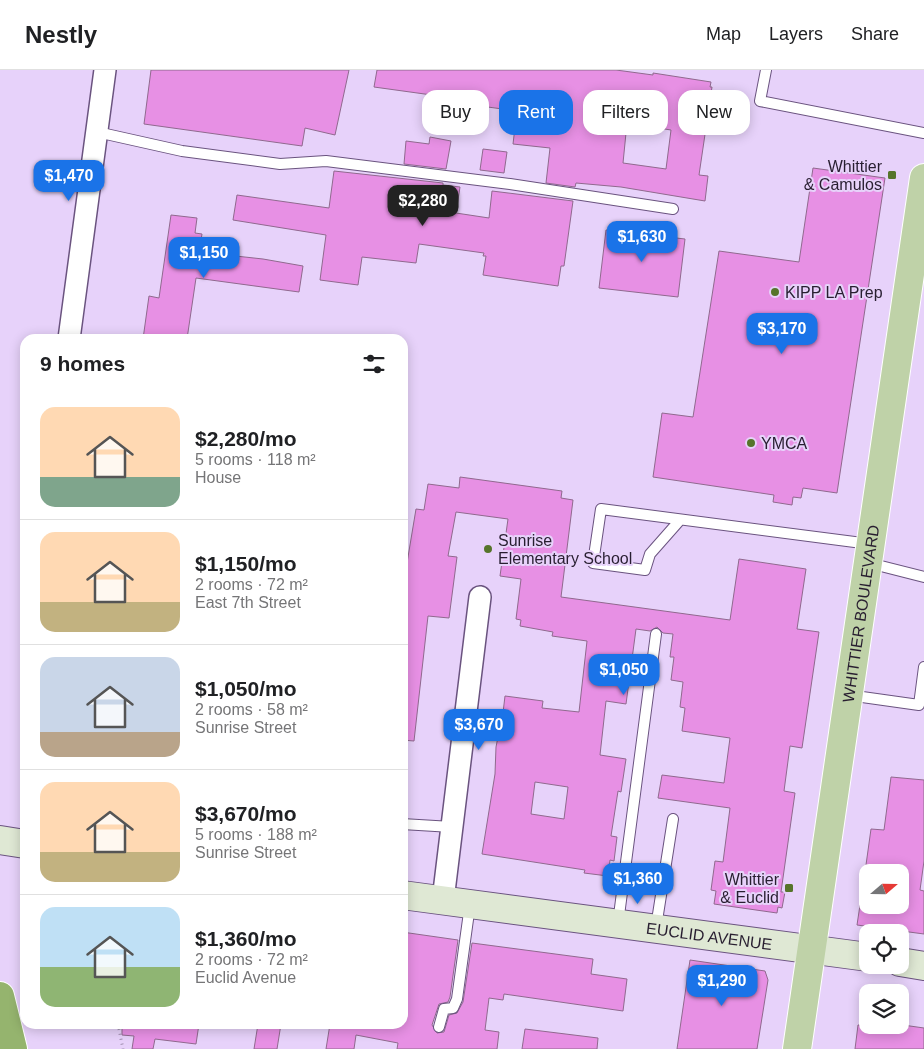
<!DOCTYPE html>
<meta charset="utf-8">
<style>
:root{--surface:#fff;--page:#f6f6f6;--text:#202124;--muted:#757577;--line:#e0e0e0;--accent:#1a73e8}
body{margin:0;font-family:Arial,sans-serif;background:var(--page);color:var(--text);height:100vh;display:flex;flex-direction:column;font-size:19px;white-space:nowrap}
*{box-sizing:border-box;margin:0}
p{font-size:16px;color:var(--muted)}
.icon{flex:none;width:28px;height:28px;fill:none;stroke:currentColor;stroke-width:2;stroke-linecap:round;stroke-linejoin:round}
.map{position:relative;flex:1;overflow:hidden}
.drawer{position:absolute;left:20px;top:264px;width:388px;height:695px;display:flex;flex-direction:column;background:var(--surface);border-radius:15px;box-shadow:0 2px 12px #0003}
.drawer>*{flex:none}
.top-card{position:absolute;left:422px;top:20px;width:426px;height:45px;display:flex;gap:10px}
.needle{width:32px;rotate:70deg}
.fabs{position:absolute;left:859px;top:794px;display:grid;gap:10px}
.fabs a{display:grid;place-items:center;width:50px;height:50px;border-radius:10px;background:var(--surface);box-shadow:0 2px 12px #0003;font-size:25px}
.price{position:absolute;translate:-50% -42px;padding:0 11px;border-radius:10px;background:var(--accent);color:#fff;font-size:16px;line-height:32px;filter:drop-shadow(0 1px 2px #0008)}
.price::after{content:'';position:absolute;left:50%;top:30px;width:15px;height:11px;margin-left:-8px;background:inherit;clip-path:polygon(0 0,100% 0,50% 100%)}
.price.on{background:#222;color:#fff}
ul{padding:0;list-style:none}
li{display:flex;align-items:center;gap:15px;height:125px;padding:0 20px}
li+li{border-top:1px solid var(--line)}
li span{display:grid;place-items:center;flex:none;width:140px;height:100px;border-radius:15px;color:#555}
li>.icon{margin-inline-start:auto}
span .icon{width:60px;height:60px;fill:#fffc;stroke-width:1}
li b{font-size:21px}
h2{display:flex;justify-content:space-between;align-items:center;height:60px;padding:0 20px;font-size:21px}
.tag{padding:0 18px;border-radius:15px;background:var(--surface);box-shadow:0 2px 12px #0003;font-size:18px;line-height:45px}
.tag.on{background:var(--accent);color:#fff}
header{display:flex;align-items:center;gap:30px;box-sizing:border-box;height:70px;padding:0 25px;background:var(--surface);border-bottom:1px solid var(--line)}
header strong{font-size:24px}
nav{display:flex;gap:28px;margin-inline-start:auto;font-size:18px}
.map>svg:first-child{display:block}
.building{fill:#e790e4;stroke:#90698e;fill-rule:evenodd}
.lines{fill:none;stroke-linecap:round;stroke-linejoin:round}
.lane-casing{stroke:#6a537f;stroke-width:12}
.street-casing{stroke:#6a537f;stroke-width:24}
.secondary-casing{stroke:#6a537f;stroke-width:30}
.primary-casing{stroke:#fff;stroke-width:30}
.highway-casing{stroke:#fff;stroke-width:30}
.path{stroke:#a291b1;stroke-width:3;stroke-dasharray:1 4;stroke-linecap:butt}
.lane{stroke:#fff;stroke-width:10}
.street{stroke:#fff;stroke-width:21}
.secondary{stroke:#dfe8d4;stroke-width:28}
.primary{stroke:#bfd2a8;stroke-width:28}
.highway{stroke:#95b46e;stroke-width:28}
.poi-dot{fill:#56742a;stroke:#e7d2fa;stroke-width:2}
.labels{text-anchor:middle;stroke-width:4;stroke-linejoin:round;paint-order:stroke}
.poi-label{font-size:16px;fill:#281e30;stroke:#e7d2fa;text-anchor:start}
.street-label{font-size:16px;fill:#281e30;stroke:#e7d2fa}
</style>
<header>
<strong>Nestly</strong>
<nav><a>Map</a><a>Layers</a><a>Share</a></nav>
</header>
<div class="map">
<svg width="924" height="979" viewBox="0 0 924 979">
<rect width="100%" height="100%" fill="#e7d2fa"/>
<path class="building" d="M151 0H349L335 65 305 58 302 76 144 54Z
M377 0H616L653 5V3L711 12 710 17H712L699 105 708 106 705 131 621 117 576 113 575 117 546 113 550 78 513 74 517 41 473 35 472 38 438 34 439 26 374 17ZM627 53 671 60 666 99 623 93Z
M430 67 451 71 446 99 404 94 406 71 429 74Z
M483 79 507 82 504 103 480 100Z
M813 98 885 108 837 423 803 418 801 428 793 427 792 435 773 432 774 425 653 407 662 343 693 347 719 181 799 192Z
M334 101 443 113V115L460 117 456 143 489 148 492 121 573 131 564 196H561L558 216 483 205 486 186H483L484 183 419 174 416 193 362 187 358 215 320 210 326 165 233 150 237 125 329 138Z
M171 145 197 148 195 163 202 164 199 182 263 189 303 196 299 222 196 208 187 269H143L149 226 159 228Z
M606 160 685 169 678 227 599 218Z
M460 407 562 421 561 428 573 430 561 527 730 550 739 489 806 499 797 559 819 562 802 678 790 676 784 721 795 723 781 822H785L782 838 778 837 777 843 714 834 716 821 711 820 715 791 723 792 730 738 658 728 662 705 724 713 730 668 682 661 685 638 680 637 683 612 671 610 674 587H670L673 564 663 563 657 557 650 561 636 559 626 634 606 631 600 685 626 689 621 722 618 721 611 766 617 767 614 791 610 790 608 806 584 803 585 800 482 784 495 704 496 677 498 667 500 668 505 626 543 631 542 638 579 642 587 571 552 566 553 562 520 556 521 550 516 549 521 509 500 506 508 449 456 442 448 486 457 487 449 548 428 546 414 671 402 670V511H404L416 439 424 440 428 414 459 418ZM535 712 568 717 564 749 531 744Z
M891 707 924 710V791L920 820 924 821V864L857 855 860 835H900V802H865L871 759 884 760Z
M402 862 458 870 450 927 448 932 439 934 432 955 437 963 444 962 449 945 457 943 463 932 472 873 593 889 591 904 627 909 623 941 504 924 503 930 489 928 485 960 499 962 497 979H397L398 973 356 965 354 979H326L330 954H402Z
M690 890 765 901 768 910 757 979H677Z
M122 954H199L196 974 155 969 153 979H132L134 966 122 965Z
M258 954H281L277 979H254Z
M858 955H903L924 958V979H855Z
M525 959 598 968 597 979H522Z"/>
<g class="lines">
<g class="lane-casing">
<path id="lane" d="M766 0 760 31 924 63
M97 62 182 81 280 94 326 91 510 114 673 139
M680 450 650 484 645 500 593 493 601 439 870 474
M869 493 924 507
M848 625 919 635 924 597
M402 754 452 757
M618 853 656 564
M656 857 673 749
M439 957 444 939 453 938 457 929 470 835"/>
</g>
<g class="street-casing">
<path id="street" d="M69 269 105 0
M443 830 480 527"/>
</g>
<g class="secondary-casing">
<g id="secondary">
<path d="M0 770 25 774"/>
<path id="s1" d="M402 825 868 887"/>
<path d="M900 892 924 896"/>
</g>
</g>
<g class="primary-casing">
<g id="primary">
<path id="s2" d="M797 979 924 108"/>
</g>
</g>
<g class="highway-casing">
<path id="highway" d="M0 926 13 979"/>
</g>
<path class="path" d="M118 954 123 979"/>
<use href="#lane" class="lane"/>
<use href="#street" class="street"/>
<use href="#secondary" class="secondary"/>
<use href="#primary" class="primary"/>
<use href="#highway" class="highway"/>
</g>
<g class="poi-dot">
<rect x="887" y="100" width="10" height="10" rx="2.5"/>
<circle cx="775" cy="222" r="5"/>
<circle cx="751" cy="373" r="5"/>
<circle cx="488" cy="479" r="5"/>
<rect x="784" y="813" width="10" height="10" rx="2.5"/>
</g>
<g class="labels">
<g class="poi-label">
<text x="882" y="102" text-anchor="end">Whittier<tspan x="882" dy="18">&amp; Camulos</tspan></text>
<text x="785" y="228">KIPP LA Prep</text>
<text x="761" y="379">YMCA</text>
<text x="498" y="476">Sunrise<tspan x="498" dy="18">Elementary School</tspan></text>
<text x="779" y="815" text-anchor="end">Whittier<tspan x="779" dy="18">&amp; Euclid</tspan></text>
</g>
<g class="street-label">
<text dy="6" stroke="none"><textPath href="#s2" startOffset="440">WHITTIER BOULEVARD</textPath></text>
<text dy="6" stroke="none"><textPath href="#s1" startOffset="310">EUCLID AVENUE</textPath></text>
</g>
</g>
</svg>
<div class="fabs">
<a><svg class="needle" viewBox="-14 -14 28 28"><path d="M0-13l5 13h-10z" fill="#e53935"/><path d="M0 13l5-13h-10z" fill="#757577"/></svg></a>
<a><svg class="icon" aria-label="locate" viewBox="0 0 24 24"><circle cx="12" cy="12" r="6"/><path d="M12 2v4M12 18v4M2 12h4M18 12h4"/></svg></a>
<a><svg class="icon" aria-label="layers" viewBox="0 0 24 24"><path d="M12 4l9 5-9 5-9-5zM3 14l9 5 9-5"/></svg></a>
</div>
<b class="price" style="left:69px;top:132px">$1,470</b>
<b class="price on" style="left:423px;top:157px">$2,280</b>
<b class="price" style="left:642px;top:193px">$1,630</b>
<b class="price" style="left:204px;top:209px">$1,150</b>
<b class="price" style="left:782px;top:285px">$3,170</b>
<b class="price" style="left:624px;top:626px">$1,050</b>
<b class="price" style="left:479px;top:681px">$3,670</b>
<b class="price" style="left:638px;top:835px">$1,360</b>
<b class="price" style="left:722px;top:937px">$1,290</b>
<div class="top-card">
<a class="tag">Buy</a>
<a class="tag on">Rent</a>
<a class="tag">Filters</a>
<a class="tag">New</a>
</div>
<section class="drawer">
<h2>9 homes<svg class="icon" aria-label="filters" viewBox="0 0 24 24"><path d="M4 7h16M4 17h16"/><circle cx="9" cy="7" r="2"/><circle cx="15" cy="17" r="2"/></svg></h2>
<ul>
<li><span style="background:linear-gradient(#ffd9b3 70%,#7fa58c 0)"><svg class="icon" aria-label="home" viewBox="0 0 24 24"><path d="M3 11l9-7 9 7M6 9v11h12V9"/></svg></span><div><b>$2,280/mo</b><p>5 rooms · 118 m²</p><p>House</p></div></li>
<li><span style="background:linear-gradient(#ffd9b3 70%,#c2b280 0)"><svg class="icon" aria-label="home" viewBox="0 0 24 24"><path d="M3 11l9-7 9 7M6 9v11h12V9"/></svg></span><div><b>$1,150/mo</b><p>2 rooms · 72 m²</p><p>East 7th Street</p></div></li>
<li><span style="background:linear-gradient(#c9d6e8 75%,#b9a48a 0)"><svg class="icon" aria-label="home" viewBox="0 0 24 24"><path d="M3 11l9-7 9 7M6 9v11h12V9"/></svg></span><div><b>$1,050/mo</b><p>2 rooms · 58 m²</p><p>Sunrise Street</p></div></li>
<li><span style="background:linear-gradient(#ffd9b3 70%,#c2b280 0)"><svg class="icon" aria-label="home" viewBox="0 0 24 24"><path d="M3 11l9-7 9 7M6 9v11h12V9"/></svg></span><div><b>$3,670/mo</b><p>5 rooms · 188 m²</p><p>Sunrise Street</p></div></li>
<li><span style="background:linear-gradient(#bfe0f5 60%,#8fb573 0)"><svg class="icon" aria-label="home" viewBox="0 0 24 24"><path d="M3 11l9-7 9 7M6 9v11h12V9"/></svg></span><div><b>$1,360/mo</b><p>2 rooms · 72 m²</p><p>Euclid Avenue</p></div></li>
</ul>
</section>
</div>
